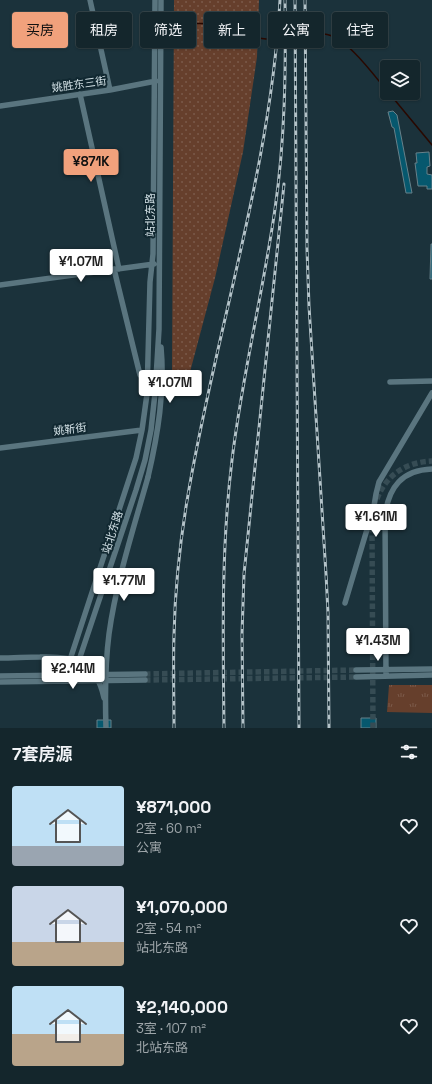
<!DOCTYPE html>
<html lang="zh">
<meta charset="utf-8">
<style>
:root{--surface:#14262c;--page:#213238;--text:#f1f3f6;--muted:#9da5a9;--line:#334348;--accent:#f1a17c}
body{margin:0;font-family:"Space Grotesk","Noto Sans SC",sans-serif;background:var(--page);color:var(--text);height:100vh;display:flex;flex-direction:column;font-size:15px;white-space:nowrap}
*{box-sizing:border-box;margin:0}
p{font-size:13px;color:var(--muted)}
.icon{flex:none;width:22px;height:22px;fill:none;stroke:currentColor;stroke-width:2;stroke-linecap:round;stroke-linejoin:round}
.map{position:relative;height:728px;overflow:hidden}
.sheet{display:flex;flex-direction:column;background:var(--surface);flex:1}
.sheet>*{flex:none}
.banner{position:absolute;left:12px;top:12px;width:408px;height:36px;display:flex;gap:8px}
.fabs{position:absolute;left:380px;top:60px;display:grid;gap:8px}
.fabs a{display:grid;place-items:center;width:40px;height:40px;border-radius:4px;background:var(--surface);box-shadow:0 1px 3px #0004,0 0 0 1px var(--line);font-size:20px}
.price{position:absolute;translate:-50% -34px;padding:0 9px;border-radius:4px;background:#fff;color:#222;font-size:13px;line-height:26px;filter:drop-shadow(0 1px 2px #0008)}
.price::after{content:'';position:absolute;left:50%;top:24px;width:12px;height:9px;margin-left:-6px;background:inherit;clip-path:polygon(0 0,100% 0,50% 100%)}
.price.selected{background:var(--accent);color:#111}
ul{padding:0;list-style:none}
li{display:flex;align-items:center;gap:12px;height:100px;padding:0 12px}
li span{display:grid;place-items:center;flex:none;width:112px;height:80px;border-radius:4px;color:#555}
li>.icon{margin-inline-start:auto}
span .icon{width:48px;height:48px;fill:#fffc;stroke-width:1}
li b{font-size:17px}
h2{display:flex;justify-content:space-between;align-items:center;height:48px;padding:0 12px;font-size:17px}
.chip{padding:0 14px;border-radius:4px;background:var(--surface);box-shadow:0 1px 3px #0004,0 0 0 1px var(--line);font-size:14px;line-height:36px}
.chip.selected{background:var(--accent);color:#111}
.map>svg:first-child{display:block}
.grass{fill:url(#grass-tufts)}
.park{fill:url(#park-dots)}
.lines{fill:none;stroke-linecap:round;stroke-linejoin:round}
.stream{stroke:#290800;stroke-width:1.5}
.building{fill:#06586e;stroke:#67818a}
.minor-tunnel{stroke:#364c54;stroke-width:5.5;stroke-dasharray:5.5 3;stroke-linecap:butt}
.minor{stroke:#5a757f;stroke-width:5.5}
.rail-casing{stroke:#b4c3c9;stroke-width:3}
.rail{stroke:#112831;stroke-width:1.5;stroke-dasharray:4.5;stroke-linecap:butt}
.minor-bridge{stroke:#5a757f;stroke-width:5.5}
.labels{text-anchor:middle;stroke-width:4;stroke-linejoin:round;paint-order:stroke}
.street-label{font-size:11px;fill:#d2e0e5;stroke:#112831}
</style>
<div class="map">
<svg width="432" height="728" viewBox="0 0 432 728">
<defs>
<pattern id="grass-tufts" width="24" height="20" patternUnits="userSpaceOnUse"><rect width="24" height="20" fill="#663f2c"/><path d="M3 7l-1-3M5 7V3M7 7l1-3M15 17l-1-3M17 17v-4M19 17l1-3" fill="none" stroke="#7b5a4a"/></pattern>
<pattern id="park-dots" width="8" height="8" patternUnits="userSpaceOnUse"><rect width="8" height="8" fill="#663f2c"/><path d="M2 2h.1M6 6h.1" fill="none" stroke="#7b5a4a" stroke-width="1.8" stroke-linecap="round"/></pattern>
</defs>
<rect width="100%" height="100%" fill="#1b323b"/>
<path class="grass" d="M389 685H432V713L387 712Z"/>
<path class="park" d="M174 0H259L257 57 243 152 215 278 186 387 183 374H172Z"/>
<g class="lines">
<path class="stream" d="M174 23 225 24 251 37 266 39
M314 35C317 35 321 34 324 34 346 36 373 74 387 91
M389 93 432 145"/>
</g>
<path class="building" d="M393 111 397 115 412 193H406L394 128 392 127 388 112Z
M429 152 430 166 427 167V174L432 175V189H427V186H418L415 163H417L416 153Z
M431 244H432V279H430Z
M361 718H376V728H361Z
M97 720H111V728H97Z"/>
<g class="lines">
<path class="minor-tunnel" d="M377 499C386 475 406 462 432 461
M145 674 356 670
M145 680 356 677
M373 728 372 526 373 513"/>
<path class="minor" d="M90 0 110 90
M155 0 153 254 150 282 147 394 142 430 136 458 65 675 72 681 136 490 145 460 151 430 155 393 157 362 159 329 161 0
M80 94 119 269
M0 106 110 90 156 81
M114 269 140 375
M0 285 154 264
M390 382 432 381
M0 448 142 430
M148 477C158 434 165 391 161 347
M345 603 374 506 376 494 379 482 432 393
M356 670 432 669
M0 676 145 674
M386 676 385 515C389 487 402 470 432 469
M356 677 432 675
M0 682 145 680"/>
<g class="rail-casing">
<path id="rail" d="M295 0 299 728
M305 0 307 249 309 306 326 574 328 613 329 728
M174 728C174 697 173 666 174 635 175 589 180 541 188 495 216 330 271 168 280 0
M224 728C223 638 221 549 232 460 242 376 263 293 275 209 285 140 286 70 285 0
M243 728 242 634 244 574 284 184"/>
</g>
<use href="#rail" class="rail"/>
<path class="minor-bridge" d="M0 658C13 658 27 657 40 657 74 656 96 660 104 698
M106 728C105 697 105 665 109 634 116 582 134 527 148 477"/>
</g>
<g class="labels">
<g class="street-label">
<text transform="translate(79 84) rotate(-8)" y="4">姚胜东三街</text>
<text transform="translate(150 215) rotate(-90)" y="4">站北东路</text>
<text transform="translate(70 429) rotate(-7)" y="4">姚靳街</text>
<text transform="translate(112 532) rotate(-72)" y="4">站北东路</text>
</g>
</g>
</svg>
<div class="fabs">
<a><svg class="icon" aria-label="layers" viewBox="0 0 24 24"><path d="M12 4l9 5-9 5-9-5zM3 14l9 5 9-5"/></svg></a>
</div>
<b class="price selected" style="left:91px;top:183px">¥871K</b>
<b class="price" style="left:81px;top:283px">¥1.07M</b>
<b class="price" style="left:170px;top:404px">¥1.07M</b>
<b class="price" style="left:376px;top:538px">¥1.61M</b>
<b class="price" style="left:124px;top:602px">¥1.77M</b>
<b class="price" style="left:378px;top:662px">¥1.43M</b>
<b class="price" style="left:73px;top:690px">¥2.14M</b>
<div class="banner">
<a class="chip selected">买房</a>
<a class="chip">租房</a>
<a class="chip">筛选</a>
<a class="chip">新上</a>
<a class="chip">公寓</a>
<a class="chip">住宅</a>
</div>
</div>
<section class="sheet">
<h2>7套房源<svg class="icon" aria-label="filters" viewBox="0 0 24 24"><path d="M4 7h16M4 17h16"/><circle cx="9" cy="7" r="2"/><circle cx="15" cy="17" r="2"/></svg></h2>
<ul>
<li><span style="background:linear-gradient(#bfe0f5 75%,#9aa5b1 0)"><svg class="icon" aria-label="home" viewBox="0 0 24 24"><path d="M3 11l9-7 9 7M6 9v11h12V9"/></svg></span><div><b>¥871,000</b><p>2室 · 60 m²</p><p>公寓</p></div><svg class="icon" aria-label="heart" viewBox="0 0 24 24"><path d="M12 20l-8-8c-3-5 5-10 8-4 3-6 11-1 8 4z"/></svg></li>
<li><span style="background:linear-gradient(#c9d6e8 70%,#b9a48a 0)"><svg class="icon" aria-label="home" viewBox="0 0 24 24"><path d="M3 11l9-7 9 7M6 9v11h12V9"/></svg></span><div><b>¥1,070,000</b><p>2室 · 54 m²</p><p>站北东路</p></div><svg class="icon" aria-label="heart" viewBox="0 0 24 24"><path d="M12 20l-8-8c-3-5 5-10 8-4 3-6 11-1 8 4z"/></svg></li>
<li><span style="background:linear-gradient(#bfe0f5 60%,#b9a48a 0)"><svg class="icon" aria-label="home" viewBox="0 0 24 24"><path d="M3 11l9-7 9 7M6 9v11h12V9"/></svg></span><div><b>¥2,140,000</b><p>3室 · 107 m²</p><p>北站东路</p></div><svg class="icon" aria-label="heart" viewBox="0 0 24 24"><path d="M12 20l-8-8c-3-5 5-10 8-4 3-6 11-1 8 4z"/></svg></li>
</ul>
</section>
